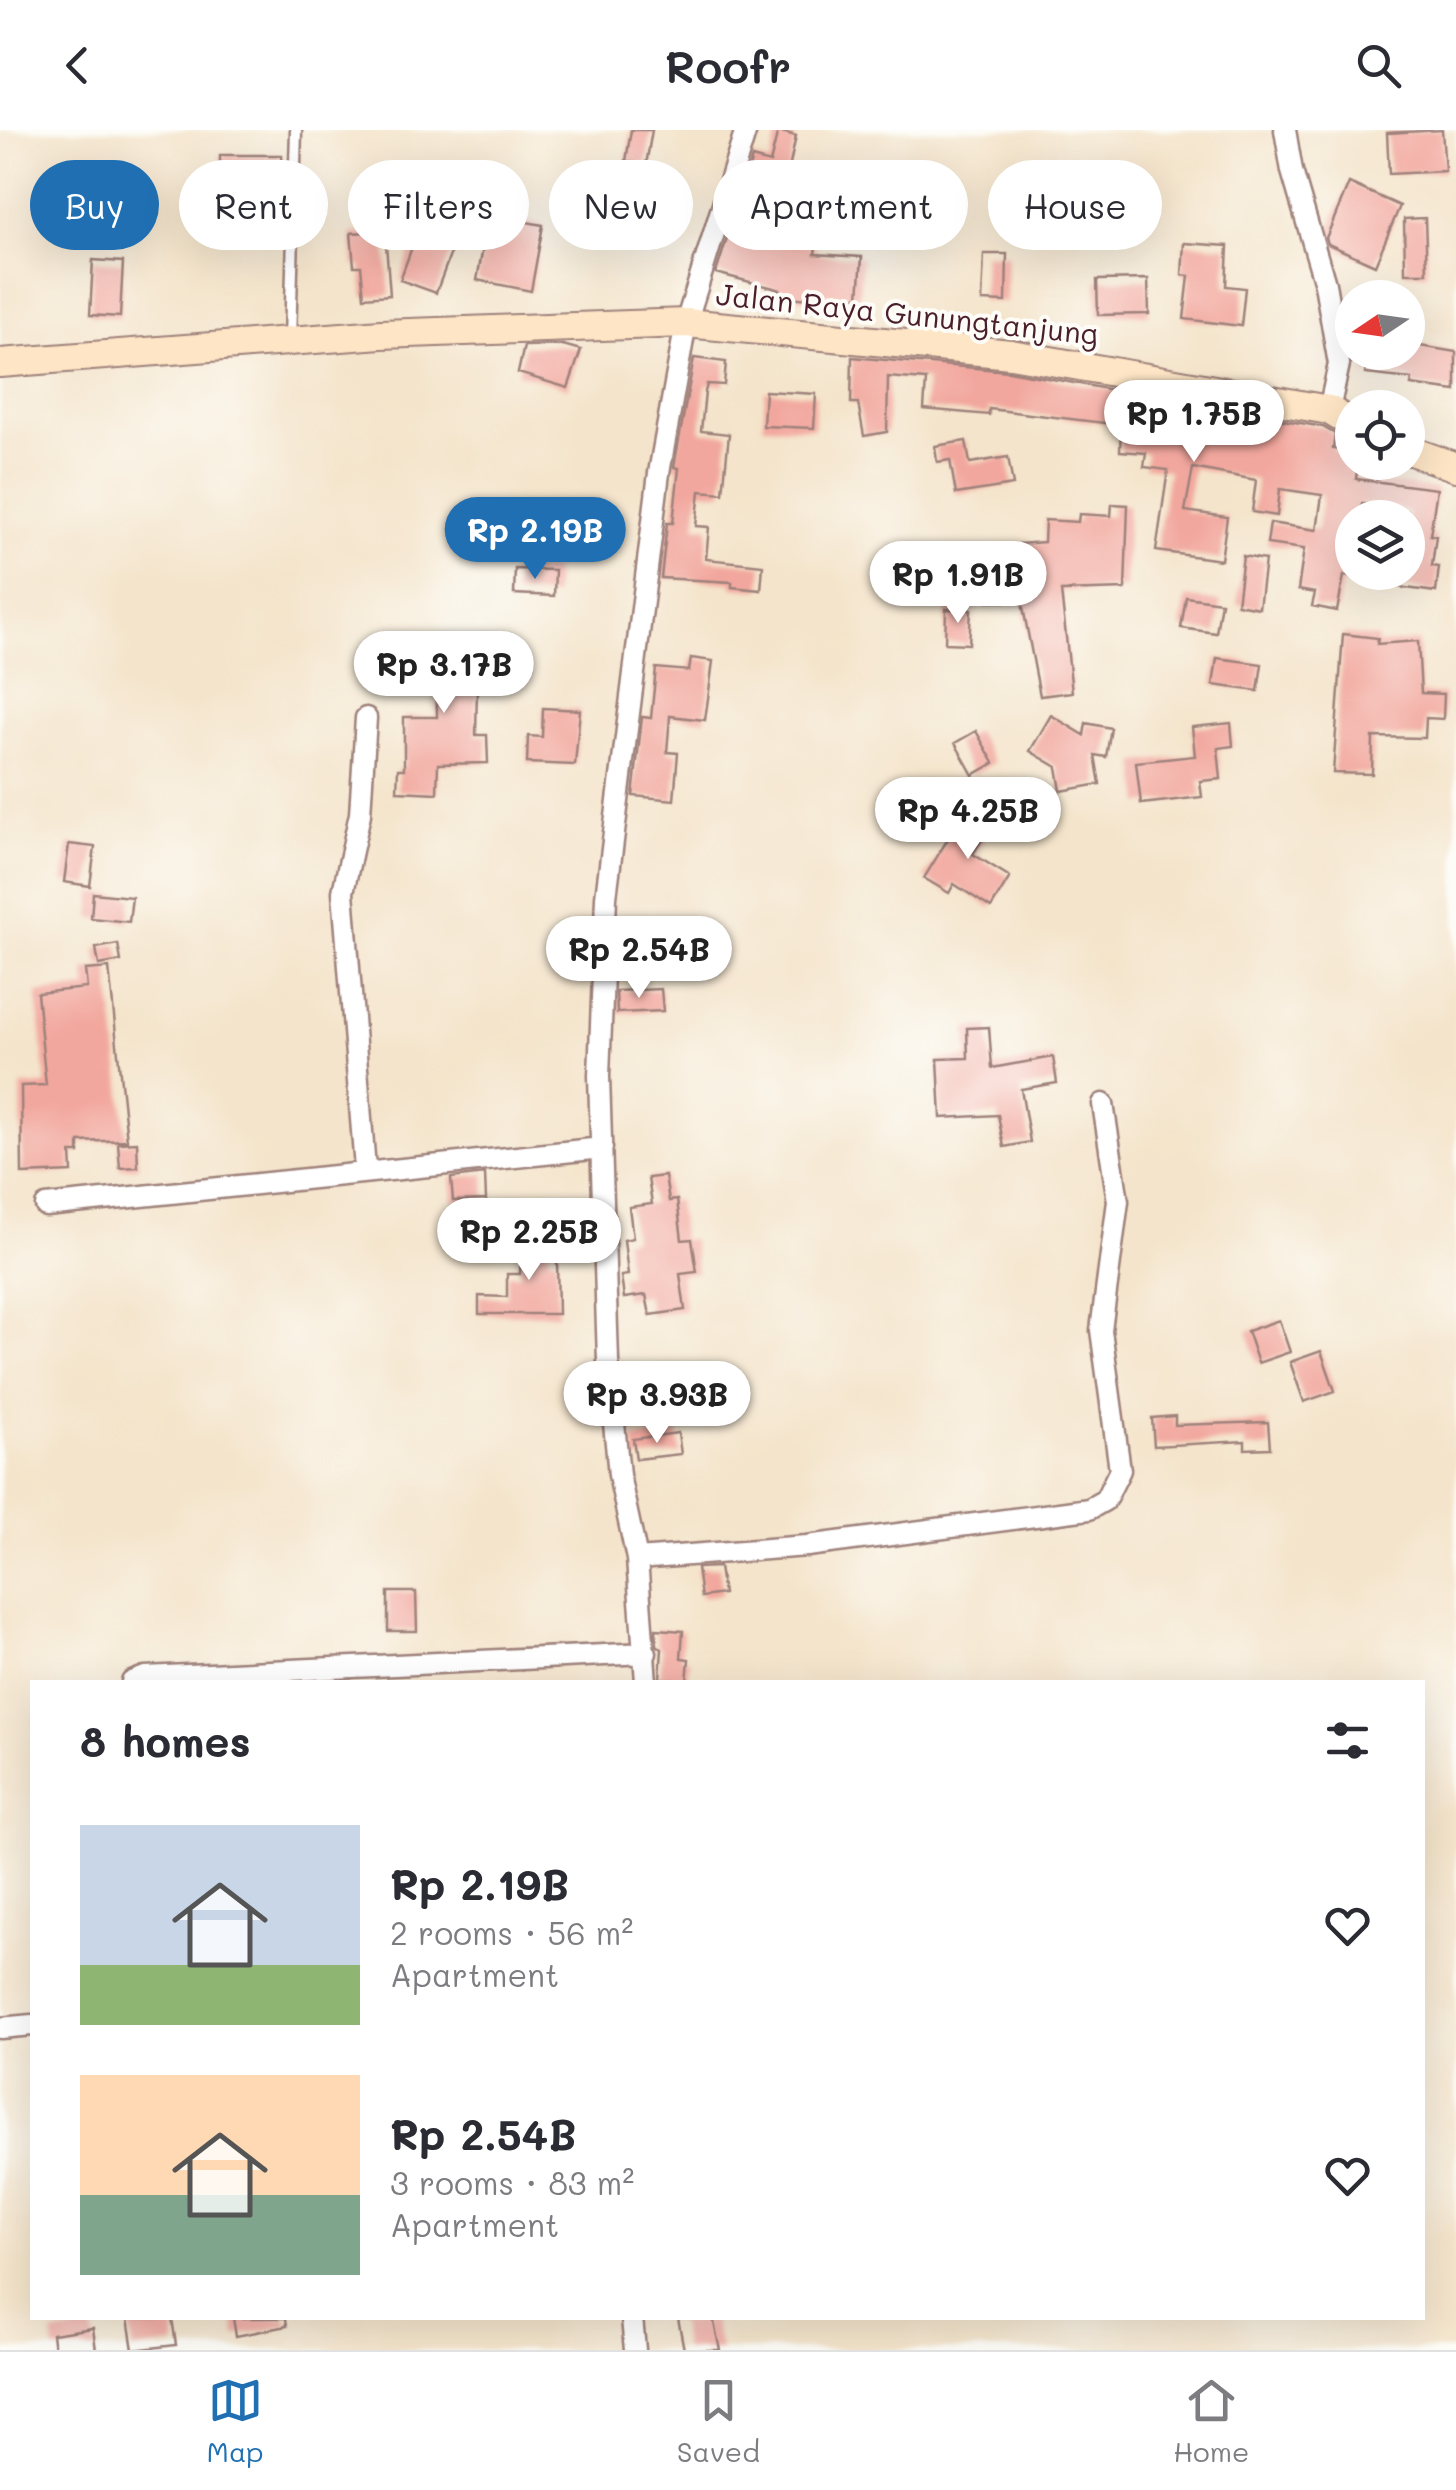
<!DOCTYPE html>
<meta charset="utf-8">
<style>
:root{--surface:#fff;--page:#f7f7f7;--text:#2b2b33;--muted:#7c7c81;--line:#e1e1e2;--accent:#1f6fb2}
body{margin:0;font-family:Mali,sans-serif;background:var(--page);color:var(--text);height:100vh;display:flex;flex-direction:column;font-size:38px;white-space:nowrap}
*{box-sizing:border-box;margin:0}
p{font-size:32px;color:var(--muted)}
.icon{flex:none;width:55px;height:55px;fill:none;stroke:currentColor;stroke-width:2;stroke-linecap:round;stroke-linejoin:round}
.map{position:relative;flex:1;overflow:hidden}
.side{position:absolute;left:30px;top:1550px;width:1395px;height:640px;display:flex;flex-direction:column;background:var(--surface);border-radius:0px;box-shadow:0 10px 40px #0002}
.side>*{flex:none}
.top-card{position:absolute;left:30px;top:30px;width:1398px;height:90px;display:flex;gap:20px}
.needle{width:65px;rotate:257deg}
.controls{position:absolute;left:1335px;top:150px;display:grid;gap:20px}
.controls a{display:grid;place-items:center;width:90px;height:90px;border-radius:50%;background:var(--surface);box-shadow:0 10px 40px #0002;font-size:50px}
.price{position:absolute;translate:-50% -85px;padding:0 22px;border-radius:35px;background:#fff;color:#222;font-size:32px;line-height:65px;filter:drop-shadow(0 2px 5px #0008)}
.price::after{content:'';position:absolute;left:50%;top:60px;width:30px;height:22px;margin-left:-15px;background:inherit;clip-path:polygon(0 0,100% 0,50% 100%)}
.price.current{background:var(--accent);color:#fff}
ul{padding:0;list-style:none}
li{display:flex;align-items:center;gap:30px;height:250px;padding:0 50px}
li span{display:grid;place-items:center;flex:none;width:280px;height:200px;border-radius:0px;color:#555}
li>.icon{margin-inline-start:auto}
span .icon{width:120px;height:120px;fill:#fffc;stroke-width:1}
li b{font-size:42px}
h2{display:flex;justify-content:space-between;align-items:center;height:120px;padding:0 50px;font-size:42px}
.tag{padding:0 35px;border-radius:45px;background:var(--surface);box-shadow:0 10px 40px #0002;font-size:35px;line-height:90px}
.tag.current{background:var(--accent);color:#fff}
header{display:flex;justify-content:space-between;align-items:center;height:130px;padding:0 50px;background:var(--surface);font-size:45px;font-weight:600}
.tabs{display:flex;justify-content:space-around;align-items:center;height:140px;border-top:2px solid var(--line);background:var(--surface);font-size:28px;color:var(--muted)}
.tabs a{display:grid;justify-items:center;gap:5px}
.tabs .current{color:var(--accent)}
.map>svg:first-child{display:block}
.building{fill:#f2a79e}
.lines{fill:none;stroke-linecap:round;stroke-linejoin:round}
.service-casing{stroke:#9f827b;stroke-width:15}
.minor-casing{stroke:#9f827b;stroke-width:25}
.secondary-casing{stroke:#9f827b;stroke-width:32}
.service{stroke:#fff;stroke-width:10}
.minor{stroke:#fff;stroke-width:20}
.secondary{stroke:#fde5c5;stroke-width:28}
.labels{text-anchor:middle;stroke-width:8;stroke-linejoin:round;paint-order:stroke}
.street-label{font-size:30px;fill:#4a1f2b;stroke:#fdfcf7}
</style>
<header><svg class="icon" aria-label="back" viewBox="0 0 24 24"><path d="M15 5l-7 7 7 7"/></svg>Roofr<svg class="icon" aria-label="search" viewBox="0 0 24 24"><circle cx="10" cy="10" r="6"/><path d="M15 15l6 6"/></svg></header>
<div class="map">
<svg width="1456" height="2220" viewBox="0 0 1456 2220">
<rect width="100%" height="100%" fill="#fdfcf7"/>
<filter id="ink" filterUnits="userSpaceOnUse"><feTurbulence type="fractalNoise" baseFrequency=".01" numOctaves="2"/><feDisplacementMap in="SourceGraphic" scale="20" xChannelSelector="R" yChannelSelector="G"/><feConvolveMatrix kernelMatrix="1 2 1 2 8 2 1 2 1" color-interpolation-filters="sRGB"/></filter>
<filter id="wash" filterUnits="userSpaceOnUse"><feTurbulence type="fractalNoise" baseFrequency=".0048" numOctaves="4" result="noise"/><feDisplacementMap in="SourceGraphic" scale="40" xChannelSelector="R" yChannelSelector="G"/><feGaussianBlur stdDeviation="2.25" result="paint"/><feColorMatrix in="noise" values="0 0 0 0 0 0 0 0 0 0 0 0 0 0 0 0 0 1.4 0 .05"/><feComposite in="paint" operator="in"/></filter>
<g filter="url(#wash)">
<rect width="100%" height="100%" fill="#f4e4cb"/>
<g id="blocks">
<path class="building" d="M631 0H652L646 35 626 31Z
M1442 0 1445 41 1389 44 1387 3Z
M778 1 796 6 782 73 741 62 752 28 770 33Z
M220 25H282L283 59 220 60Z
M1349 53 1400 76 1375 135 1328 114 1326 108Z
M489 85 543 95 531 161 477 150Z
M1425 88 1427 143H1405L1404 89Z
M385 101 390 165 364 167 361 136H354L351 103Z
M729 102 766 112 767 107 816 116 815 124 862 127 859 167 819 164 818 170 780 166 781 160 716 143Z
M416 106 452 120 436 163 400 150Z
M1184 113 1228 116 1226 156 1245 158 1241 196 1184 189 1189 146 1182 145Z
M984 124H1007L1006 172 982 171Z
M93 130 123 132 120 187 90 185Z
M1148 149 1149 184 1098 185 1097 150Z
M1408 214 1456 222V261L1411 255 1412 249 1365 244 1368 222H1408Z
M563 215 581 220 568 258 518 243 524 216Z
M852 227 1009 241 1134 264 1133 277 1143 278V282L1209 287 1210 277 1323 297 1335 304 1333 319 1352 322V332H1358L1356 349 1437 359 1430 405 1436 406 1432 436 1439 437 1436 462 1369 453 1370 442H1408V381L1362 374 1360 388H1352V447L1344 446 1337 481 1312 476 1315 463 1298 460 1304 419 1267 414 1270 393 1317 400 1322 365 1280 359 1277 386 1252 382 1256 350 1193 338 1185 381 1227 387 1221 430 1156 421 1168 340 1144 337 1146 323 1120 321 1121 295 989 279V285L924 279 926 250 888 247 887 302 864 306 858 273H851Z
M694 228 726 232 724 255 707 254 705 262 701 301 729 304 723 363 700 361 696 396 709 397 706 429 763 435 761 460 732 457V452L661 448 667 393H673L679 338 674 337Z
M765 261 816 264 814 298 763 296Z
M966 311 970 333 1008 327 1013 355 956 364 950 330 937 332 935 316Z
M1112 374 1128 375 1125 459 1061 461 1072 562 1040 566 1022 472 962 470 963 441 996 442V434L1005 435 1006 415 1044 412 1045 390 1078 392 1079 384 1111 386Z
M583 381 605 385 601 411 579 408Z
M1243 426 1265 430 1259 478 1237 474Z
M515 439 555 440 554 466 514 464Z
M1186 467 1221 472 1216 503 1181 498Z
M946 479 971 480 969 514 945 513Z
M1343 504 1378 508 1377 514 1418 511 1421 563 1444 564 1443 589 1426 588 1425 608 1373 607 1372 644 1333 643Z
M416 506 478 510 476 605H487L488 633 438 634 437 663 397 661 398 639H404V587H437L436 536 415 535Z
M691 528 713 531 710 554 705 590 670 586 667 622 678 623 674 670 633 666 642 587 651 588 656 538 689 541Z
M1217 528 1262 534 1258 561 1213 555Z
M543 578 580 580 575 635 527 633 528 606 542 607Z
M1051 585 1084 605 1086 593 1111 598 1106 627 1095 625 1100 654 1061 661 1057 637 1030 621Z
M1231 593 1233 616 1218 618 1221 649 1200 651 1202 667 1141 674 1136 632 1195 626 1192 597Z
M976 601 994 633 973 645 955 613Z
M968 676 993 692 973 724 1010 747 991 778 954 754 949 763 924 748Z
M69 714 95 717 90 756 64 752Z
M93 763 132 767 129 792 91 788Z
M118 814 121 831 99 835 96 818Z
M109 838 127 1010 79 1012V1023H71L72 1042 22 1044 21 956 46 955 37 863 87 858 85 840Z
M661 859 663 881 617 883 616 861Z
M989 897 992 938 1053 927 1057 953 1021 959 1030 1012 1004 1017 998 985 941 988 938 929 968 928 967 898Z
M137 1012 138 1037 120 1038 118 1013Z
M485 1044 486 1070 453 1071 451 1048Z
M665 1046 669 1071 677 1070 682 1110 692 1109 697 1142 680 1144 685 1180 650 1185 646 1165 624 1168 621 1146 628 1145 624 1110 633 1108 629 1077 652 1074 648 1048Z
M521 1105 550 1106 549 1128 557 1129 558 1184H479V1166L507 1167V1144H520Z
M1279 1190 1290 1222 1258 1233 1247 1201Z
M1321 1221 1335 1261 1304 1272 1290 1232Z
M1175 1286V1295L1268 1292 1270 1318 1245 1319V1311L1154 1316 1152 1288Z
M678 1303 681 1324 636 1329 633 1309Z
M719 1437 723 1464 701 1467 697 1438Z
M388 1462H416L417 1501H388Z
M656 1499 683 1501 681 1528 689 1529 687 1552 660 1548 662 1519 657 1515Z
M128 2188H172L176 2215 133 2220Z
M233 2188H286L287 2196 236 2206Z
M678 2188H713L720 2220H684Z
M93 2198 96 2220H54L52 2204Z"/>
</g>
</g>
<g filter="url(#ink)">
<use href="#blocks" fill-opacity="0" stroke="#9f827b" stroke-width="2.5"/>
<g class="lines">
<g class="service-casing">
<path id="service" d="M290 210 296 0"/>
</g>
<g class="minor-casing">
<path id="minor" d="M1285 0 1292 41 1325 154 1339 234 1329 280
M365 1039 343 762 360 684 366 588
M46 1076 602 1018
M637 1429 807 1416 1089 1379 1105 1370 1120 1340 1101 1200 1118 1071 1103 974
M132 1552 145 1547 646 1523
M646 1552 637 1429 619 1345 608 1231 599 946 606 767 659 343 686 193 746 0
M0 1898 32 1895
M632 2188 635 2220"/>
</g>
<g class="secondary-casing">
<path id="secondary" d="M0 233 381 204 686 193 1011 224 1329 280 1352 294
M1408 320 1456 337"/>
</g>
<use href="#service" class="service"/>
<use href="#minor" class="minor"/>
<use href="#secondary" class="secondary"/>
</g>
</g>
<g class="labels">
<g class="street-label">
<text transform="translate(907 185) rotate(6)" y="10">Jalan Raya Gunungtanjung</text>
</g>
</g>
</svg>
<div class="controls">
<a><svg class="needle" viewBox="-14 -14 28 28"><path d="M0-13l5 13h-10z" fill="#e53935"/><path d="M0 13l5-13h-10z" fill="#7c7c81"/></svg></a>
<a><svg class="icon" aria-label="locate" viewBox="0 0 24 24"><circle cx="12" cy="12" r="6"/><path d="M12 2v4M12 18v4M2 12h4M18 12h4"/></svg></a>
<a><svg class="icon" aria-label="layers" viewBox="0 0 24 24"><path d="M12 4l9 5-9 5-9-5zM3 14l9 5 9-5"/></svg></a>
</div>
<b class="price" style="left:1194px;top:335px">Rp 1.75B</b>
<b class="price current" style="left:535px;top:452px">Rp 2.19B</b>
<b class="price" style="left:958px;top:496px">Rp 1.91B</b>
<b class="price" style="left:444px;top:586px">Rp 3.17B</b>
<b class="price" style="left:968px;top:732px">Rp 4.25B</b>
<b class="price" style="left:639px;top:871px">Rp 2.54B</b>
<b class="price" style="left:529px;top:1153px">Rp 2.25B</b>
<b class="price" style="left:657px;top:1316px">Rp 3.93B</b>
<div class="top-card">
<a class="tag current">Buy</a>
<a class="tag">Rent</a>
<a class="tag">Filters</a>
<a class="tag">New</a>
<a class="tag">Apartment</a>
<a class="tag">House</a>
</div>
<section class="side">
<h2>8 homes<svg class="icon" aria-label="filters" viewBox="0 0 24 24"><path d="M4 7h16M4 17h16"/><circle cx="9" cy="7" r="2"/><circle cx="15" cy="17" r="2"/></svg></h2>
<ul>
<li><span style="background:linear-gradient(#c9d6e8 70%,#8fb573 0)"><svg class="icon" aria-label="home" viewBox="0 0 24 24"><path d="M3 11l9-7 9 7M6 9v11h12V9"/></svg></span><div><b>Rp 2.19B</b><p>2 rooms · 56 m²</p><p>Apartment</p></div><svg class="icon" aria-label="heart" viewBox="0 0 24 24"><path d="M12 20l-8-8c-3-5 5-10 8-4 3-6 11-1 8 4z"/></svg></li>
<li><span style="background:linear-gradient(#ffd9b3 60%,#7fa58c 0)"><svg class="icon" aria-label="home" viewBox="0 0 24 24"><path d="M3 11l9-7 9 7M6 9v11h12V9"/></svg></span><div><b>Rp 2.54B</b><p>3 rooms · 83 m²</p><p>Apartment</p></div><svg class="icon" aria-label="heart" viewBox="0 0 24 24"><path d="M12 20l-8-8c-3-5 5-10 8-4 3-6 11-1 8 4z"/></svg></li>
</ul>
</section>
</div>
<nav class="tabs">
<a class="current"><svg class="icon" aria-label="map" viewBox="0 0 24 24"><path d="M3 6l6-2 6 2 6-2v14l-6 2-6-2-6 2zM9 4v14M15 6v14"/></svg>Map</a>
<a><svg class="icon" aria-label="saved" viewBox="0 0 24 24"><path d="M7 4h10v16l-5-4-5 4z"/></svg>Saved</a>
<a><svg class="icon" aria-label="home" viewBox="0 0 24 24"><path d="M3 11l9-7 9 7M6 9v11h12V9"/></svg>Home</a>
</nav>
